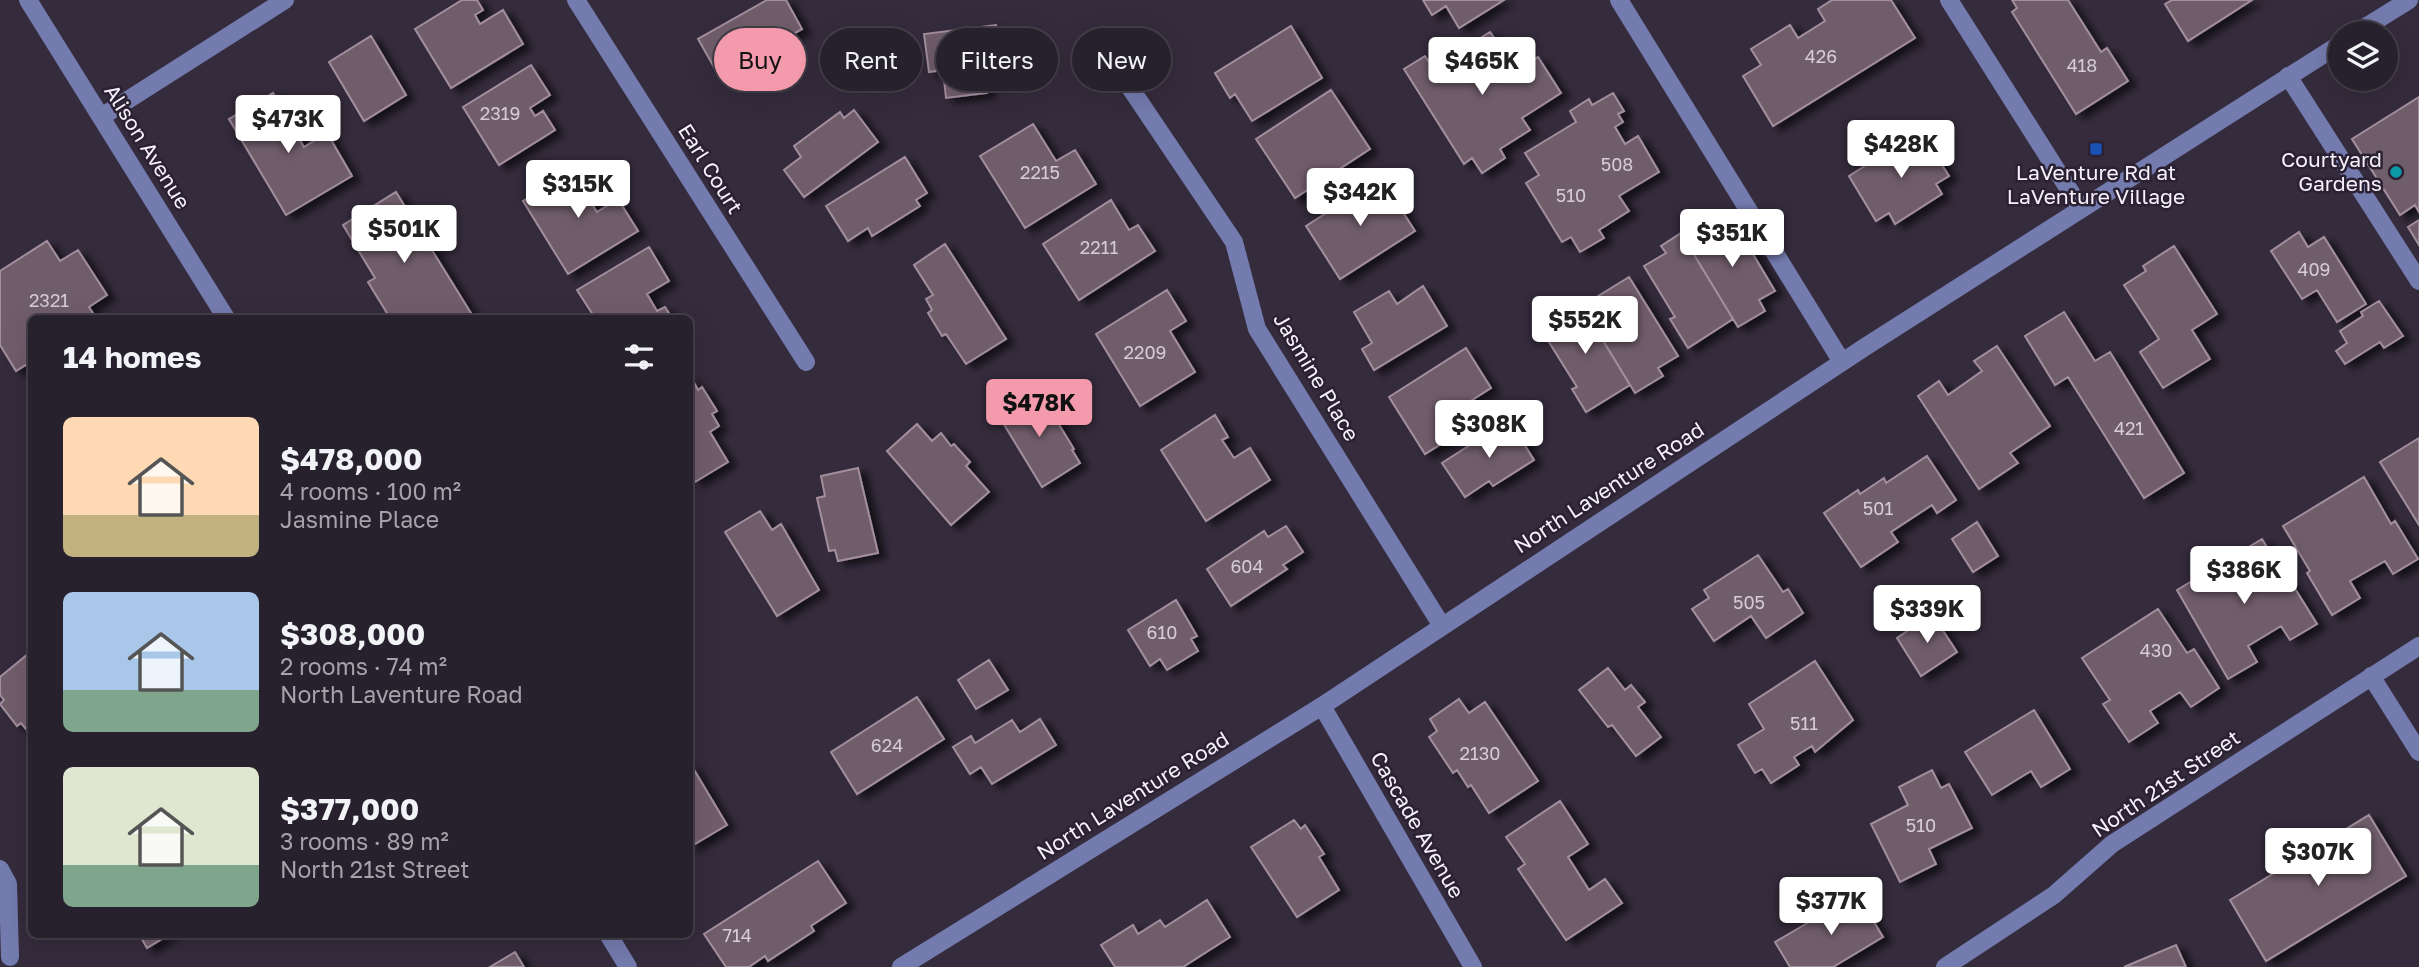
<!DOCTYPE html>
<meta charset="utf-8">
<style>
:root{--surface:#27202d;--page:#2f2835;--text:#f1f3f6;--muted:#a4a3aa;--line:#433e49;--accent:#f39aac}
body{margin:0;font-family:"Golos Text",sans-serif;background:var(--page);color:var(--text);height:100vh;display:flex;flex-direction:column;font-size:26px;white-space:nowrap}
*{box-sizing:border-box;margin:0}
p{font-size:23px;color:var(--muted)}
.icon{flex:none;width:38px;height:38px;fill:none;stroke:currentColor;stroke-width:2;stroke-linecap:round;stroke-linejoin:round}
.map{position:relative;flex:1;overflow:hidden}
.sheet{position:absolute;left:28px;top:315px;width:665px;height:623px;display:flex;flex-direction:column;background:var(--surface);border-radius:10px;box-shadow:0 7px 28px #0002,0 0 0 2px var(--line)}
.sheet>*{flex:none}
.guide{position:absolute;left:714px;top:28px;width:665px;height:63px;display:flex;gap:14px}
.buttons{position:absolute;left:2328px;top:21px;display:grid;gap:14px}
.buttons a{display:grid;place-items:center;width:70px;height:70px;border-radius:50%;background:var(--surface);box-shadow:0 7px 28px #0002,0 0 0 2px var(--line);font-size:35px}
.price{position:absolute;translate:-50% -60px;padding:0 16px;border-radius:7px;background:#fff;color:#222;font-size:23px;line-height:46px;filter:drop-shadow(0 2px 4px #0008)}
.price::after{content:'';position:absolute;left:50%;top:42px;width:21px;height:16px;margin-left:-10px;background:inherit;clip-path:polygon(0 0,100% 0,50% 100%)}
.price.selected{background:var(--accent);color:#111}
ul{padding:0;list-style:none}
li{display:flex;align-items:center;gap:21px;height:175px;padding:0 35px}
li span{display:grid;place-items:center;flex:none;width:196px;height:140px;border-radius:10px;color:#555}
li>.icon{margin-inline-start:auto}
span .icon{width:84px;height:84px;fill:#fffc;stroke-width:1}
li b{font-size:30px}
h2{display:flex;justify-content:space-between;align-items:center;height:84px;padding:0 35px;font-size:30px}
.chip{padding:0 24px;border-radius:32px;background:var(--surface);box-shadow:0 7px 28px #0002,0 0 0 2px var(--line);font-size:24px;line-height:63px}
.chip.selected{background:var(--accent);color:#111}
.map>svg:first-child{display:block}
.building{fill:#705d6b;stroke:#a38e9e;stroke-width:2;filter:url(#shadow)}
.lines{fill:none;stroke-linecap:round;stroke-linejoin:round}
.minor{stroke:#747bae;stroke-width:18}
.transit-dot{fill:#1a4fb4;stroke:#2a2132;stroke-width:2.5}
.culture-dot{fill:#0f9aa8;stroke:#2a2132;stroke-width:2.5}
.labels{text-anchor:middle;stroke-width:5;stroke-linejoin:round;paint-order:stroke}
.number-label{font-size:18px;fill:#d5ccd8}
.street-label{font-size:21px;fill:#f7f1fd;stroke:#2a2132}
.poi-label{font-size:21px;fill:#f7f1fd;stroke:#2a2132;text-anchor:end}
</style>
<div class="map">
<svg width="2419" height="967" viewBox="0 0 2419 967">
<defs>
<filter id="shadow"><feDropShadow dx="8" dy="4.5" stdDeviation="3.5" flood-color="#0009"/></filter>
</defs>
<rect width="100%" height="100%" fill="#342b3c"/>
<path class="building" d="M462 0H477L483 10 475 15 480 24 503 10 523 44 451 88 415 29Z
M767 0H786L802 29 788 37 792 45 744 72 740 64 719 76 698 39Z
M1423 0H1504L1459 28 1446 6 1432 15Z
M1832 0H1891L1915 38 1773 126 1743 76 1761 65 1751 49 1790 25 1798 38 1825 21 1818 9Z
M2012 0H2068L2101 52 2107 48 2128 81 2076 114 2012 12 2017 8Z
M2172 0H2252L2188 41 2165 4Z
M996 25 1001 64 983 66 987 93 946 98 943 70 929 72 924 34Z
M1291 26 1322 78 1252 121 1235 94 1230 98 1215 73Z
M1490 32 1498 43 1506 38 1524 66 1538 57 1561 93 1522 118 1530 130 1500 149 1505 158 1482 173 1472 158 1464 164 1404 69 1425 56 1431 65 1467 42 1469 45Z
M371 36 406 95 364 121 329 62Z
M531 65 550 95 530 108 535 116 543 111 555 130 499 165 463 107Z
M1331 90 1370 149 1295 198 1256 139Z
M273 93 304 147 327 133 352 176 286 215 229 119Z
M1613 93 1624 111 1618 114 1623 122 1615 127 1625 144 1638 136 1659 172 1619 196 1629 211 1599 230 1604 238 1580 252 1571 237 1562 242 1526 183 1539 175 1525 153 1576 122 1570 111 1589 99 1592 105Z
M2419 97V212L2415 205 2400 215 2352 139Z
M854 110 878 142 804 197 784 170 801 157 794 146 840 112 844 118Z
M1033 124 1056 161 1075 150 1096 184 1025 228 980 156Z
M1920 131 1949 176 1936 184 1942 194 1895 224 1889 213 1876 221 1849 176Z
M905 157 927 193 916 200 920 206 872 236 868 228 848 241 826 206Z
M583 163 597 186 585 193 597 212 618 199 638 231 568 274 523 201Z
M1381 178 1415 231 1340 279 1306 226Z
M396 192 474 318H390L368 282 375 278 343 225Z
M1111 200 1129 230 1138 225 1155 251 1079 300 1043 244Z
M1729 214 1775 291 1759 300 1765 311 1738 327 1685 240Z
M2419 220V245L2408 227Z
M2299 232 2308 247 2324 237 2366 304 2337 322 2317 290 2302 299 2271 251Z
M1681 233 1733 319 1688 348 1670 319 1675 317 1644 266 1666 253 1661 246Z
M47 241 60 261 78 250 107 295 89 307 96 318H32V361L16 371 0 345V271Z
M945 244 1006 339 966 364 946 334 942 336 928 313 932 310 926 299 933 295 914 265Z
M2174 246 2217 314 2192 330 2210 359 2163 388 2140 352 2159 339 2124 285 2146 271 2143 266Z
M649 247 669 281 647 294 657 311 665 307 672 318H595L577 290Z
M1629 277 1678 356 1658 368 1663 376 1635 393 1582 306Z
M1423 286 1447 326 1374 370 1362 349 1372 343 1354 312 1389 291 1397 304Z
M1167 290 1186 321 1170 331 1195 372 1140 406 1096 334Z
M1577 298 1630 385 1586 412 1572 389 1577 387 1542 331 1562 318 1556 310Z
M2379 301 2403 336 2384 348 2380 342 2345 364 2336 351 2347 343 2340 331 2363 316 2361 312Z
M2064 312 2095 361 2110 352 2184 473 2144 498 2068 377 2055 385 2025 336Z
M1997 346 2050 426 2010 453 2018 463 1979 489 1918 396 1939 381 1948 395 1982 371 1974 361Z
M1466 348 1491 388 1466 404 1476 422 1425 454 1389 397Z
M690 375 698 390 702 387 717 411 712 414 719 426 710 432 728 462 695 482 690 474Z
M1031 393 1041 408 1047 405 1074 449 1072 450 1080 463 1042 487 997 413Z
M1215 415 1228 437 1222 440 1234 458 1250 448 1270 480 1206 521 1161 450Z
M1509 420 1534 460 1493 486 1489 481 1465 497 1442 463Z
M917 424 932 441 941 433 951 446 954 444 970 462 966 466 989 492 951 525 887 451Z
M2419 438V525L2380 462Z
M1927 456 1956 500 1937 513 1932 505 1891 532 1898 542 1861 567 1824 513 1858 490 1860 494 1884 478 1886 483Z
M858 468 878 553 838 561 835 550 829 551 817 498 825 496 821 476Z
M2364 477 2391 524 2395 521 2418 559 2393 574 2385 561 2350 581 2360 598 2332 615 2307 573 2310 571 2283 526Z
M760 511 772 530 781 524 819 590 777 616 725 532Z
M1977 522 1998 556 1973 572 1952 539Z
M1286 526 1303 552 1283 565 1287 569 1231 606 1207 569 1264 531 1268 537Z
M2262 539 2292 588 2294 587 2317 624 2290 640 2281 626 2248 646 2257 662 2228 679 2177 590Z
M1758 555 1783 592 1788 589 1803 613 1766 638 1751 616 1714 641 1692 609 1709 598 1704 590Z
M1176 600 1197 636 1191 639 1198 651 1167 670 1160 659 1150 666 1128 630Z
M2158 609 2187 653 2194 649 2219 688 2191 707 2180 692 2150 711 2158 723 2129 742 2103 704 2110 700 2082 658Z
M1932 614 1957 652 1921 676 1897 638Z
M28 654 32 659V736L21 723 17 726 0 704 4 700 0 695V677Z
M989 660 1008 690 976 709 958 680Z
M1815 661 1853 720 1815 752 1812 746 1794 757 1799 765 1771 783 1762 769 1755 773 1738 745 1764 729 1749 704Z
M1608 668 1625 690 1631 685 1645 702 1638 707 1661 737 1636 756 1612 725 1608 727 1579 690Z
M917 697 944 739 857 794 831 752Z
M1459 699 1469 713 1485 702 1538 781 1489 813 1471 785 1468 787 1457 770 1453 773 1429 737 1437 731 1430 719Z
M2034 710 2070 769 2041 787 2031 771 1992 795 1965 752Z
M1040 719 1056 745 992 784 981 767 970 774 953 747 971 736 975 743 1012 720 1020 732Z
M690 763 727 825 690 847Z
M1932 770 1941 788 1949 784 1972 828 1929 849 1936 864 1900 882 1871 824 1908 805 1899 787Z
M1560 801 1588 844 1568 857 1589 890 1605 879 1622 903 1566 940 1518 869 1525 864 1506 837Z
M2369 815 2406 876 2266 961 2230 900Z
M1294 820 1301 829 1305 825 1324 854 1319 857 1339 890 1297 917 1251 847Z
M818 861 846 903 811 926 814 931 768 961 765 956 749 967H726L704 934Z
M1857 894 1883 937 1833 967H1790L1775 942Z
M1207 900 1230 937 1183 967H1115L1101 945 1133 925 1138 934 1160 920 1165 927Z
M139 934H170L147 948Z
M2176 945 2186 967H2124Z
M515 952 524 967H490Z"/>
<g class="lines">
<path class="minor" d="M28 0 226 318
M576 0 806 362
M1619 0 1842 362
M1949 0 2080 207
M2356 33 2409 0
M1098 40 1234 242 1257 329 1442 626
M2288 76 2419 281
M101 117 285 0
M2371 676 2419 752
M1322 706 1473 967
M0 869 8 884 10 957
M608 934 628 967
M901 967 1322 706 1865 347 2340 44
M1945 967 2054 895 2112 844 2419 646"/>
</g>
<rect class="transit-dot" x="2089" y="142" width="14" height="14" rx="3.5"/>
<circle class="culture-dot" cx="2396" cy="172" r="7"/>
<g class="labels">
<g class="number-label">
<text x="1821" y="63">426</text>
<text x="2082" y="72">418</text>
<text x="500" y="120">2319</text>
<text x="1617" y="171">508</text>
<text x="1040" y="179">2215</text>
<text x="1571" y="202">510</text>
<text x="1099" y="254">2211</text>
<text x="2314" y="276">409</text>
<text x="49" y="307">2321</text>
<text x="1145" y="359">2209</text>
<text x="2129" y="435">421</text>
<text x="1878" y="515">501</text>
<text x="1247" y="573">604</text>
<text x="1749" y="609">505</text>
<text x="1162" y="639">610</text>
<text x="2156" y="657">430</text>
<text x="1804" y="730">511</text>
<text x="887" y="752">624</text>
<text x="1480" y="760">2130</text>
<text x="1921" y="832">510</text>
<text x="737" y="942">714</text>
</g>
<g class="street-label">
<text transform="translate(147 147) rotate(58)" y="7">Alison Avenue</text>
<text transform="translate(710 169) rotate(58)" y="7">Earl Court</text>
<text transform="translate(1316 377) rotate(59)" y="7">Jasmine Place</text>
<text transform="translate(1609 488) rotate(-33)" y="7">North Laventure Road</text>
<text transform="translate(2166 784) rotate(-34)" y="7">North 21st Street</text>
<text transform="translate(1133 796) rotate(-32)" y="7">North Laventure Road</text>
<text transform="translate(1417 825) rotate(60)" y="7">Cascade Avenue</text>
</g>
<g class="poi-label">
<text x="2382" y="167">Courtyard<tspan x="2382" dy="24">Gardens</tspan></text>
<text x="2096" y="180" text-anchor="middle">LaVenture Rd at<tspan x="2096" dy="24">LaVenture Village</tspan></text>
</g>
</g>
</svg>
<div class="buttons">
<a><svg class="icon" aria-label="layers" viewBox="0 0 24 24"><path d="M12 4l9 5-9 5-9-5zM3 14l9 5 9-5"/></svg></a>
</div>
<b class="price" style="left:1482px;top:97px">$465K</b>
<b class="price" style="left:288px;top:155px">$473K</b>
<b class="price" style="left:1901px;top:180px">$428K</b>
<b class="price" style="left:578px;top:220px">$315K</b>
<b class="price" style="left:1360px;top:228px">$342K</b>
<b class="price" style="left:404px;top:265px">$501K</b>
<b class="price" style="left:1732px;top:269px">$351K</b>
<b class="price" style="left:1585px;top:356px">$552K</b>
<b class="price selected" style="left:1039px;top:439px">$478K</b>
<b class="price" style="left:1489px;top:460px">$308K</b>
<b class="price" style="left:2244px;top:606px">$386K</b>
<b class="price" style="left:1927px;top:645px">$339K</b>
<b class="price" style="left:2318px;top:888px">$307K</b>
<b class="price" style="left:1831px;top:937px">$377K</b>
<div class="guide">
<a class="chip selected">Buy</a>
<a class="chip">Rent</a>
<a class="chip">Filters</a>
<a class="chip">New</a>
</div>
<section class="sheet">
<h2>14 homes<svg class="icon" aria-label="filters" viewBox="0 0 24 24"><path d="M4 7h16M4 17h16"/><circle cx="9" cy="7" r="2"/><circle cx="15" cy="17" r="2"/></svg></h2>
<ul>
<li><span style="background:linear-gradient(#ffd9b3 70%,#c2b280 0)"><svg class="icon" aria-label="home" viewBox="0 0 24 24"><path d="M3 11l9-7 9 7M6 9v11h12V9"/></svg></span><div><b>$478,000</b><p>4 rooms · 100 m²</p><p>Jasmine Place</p></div></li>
<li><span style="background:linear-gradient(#a9c7e8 70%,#7fa58c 0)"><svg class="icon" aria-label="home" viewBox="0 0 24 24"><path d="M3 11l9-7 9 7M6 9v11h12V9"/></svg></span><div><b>$308,000</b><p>2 rooms · 74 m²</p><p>North Laventure Road</p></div></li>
<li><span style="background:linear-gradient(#dfe7d0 70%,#7fa58c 0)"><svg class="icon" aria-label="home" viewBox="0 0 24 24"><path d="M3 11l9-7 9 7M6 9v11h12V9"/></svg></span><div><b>$377,000</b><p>3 rooms · 89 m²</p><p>North 21st Street</p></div></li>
</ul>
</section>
</div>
